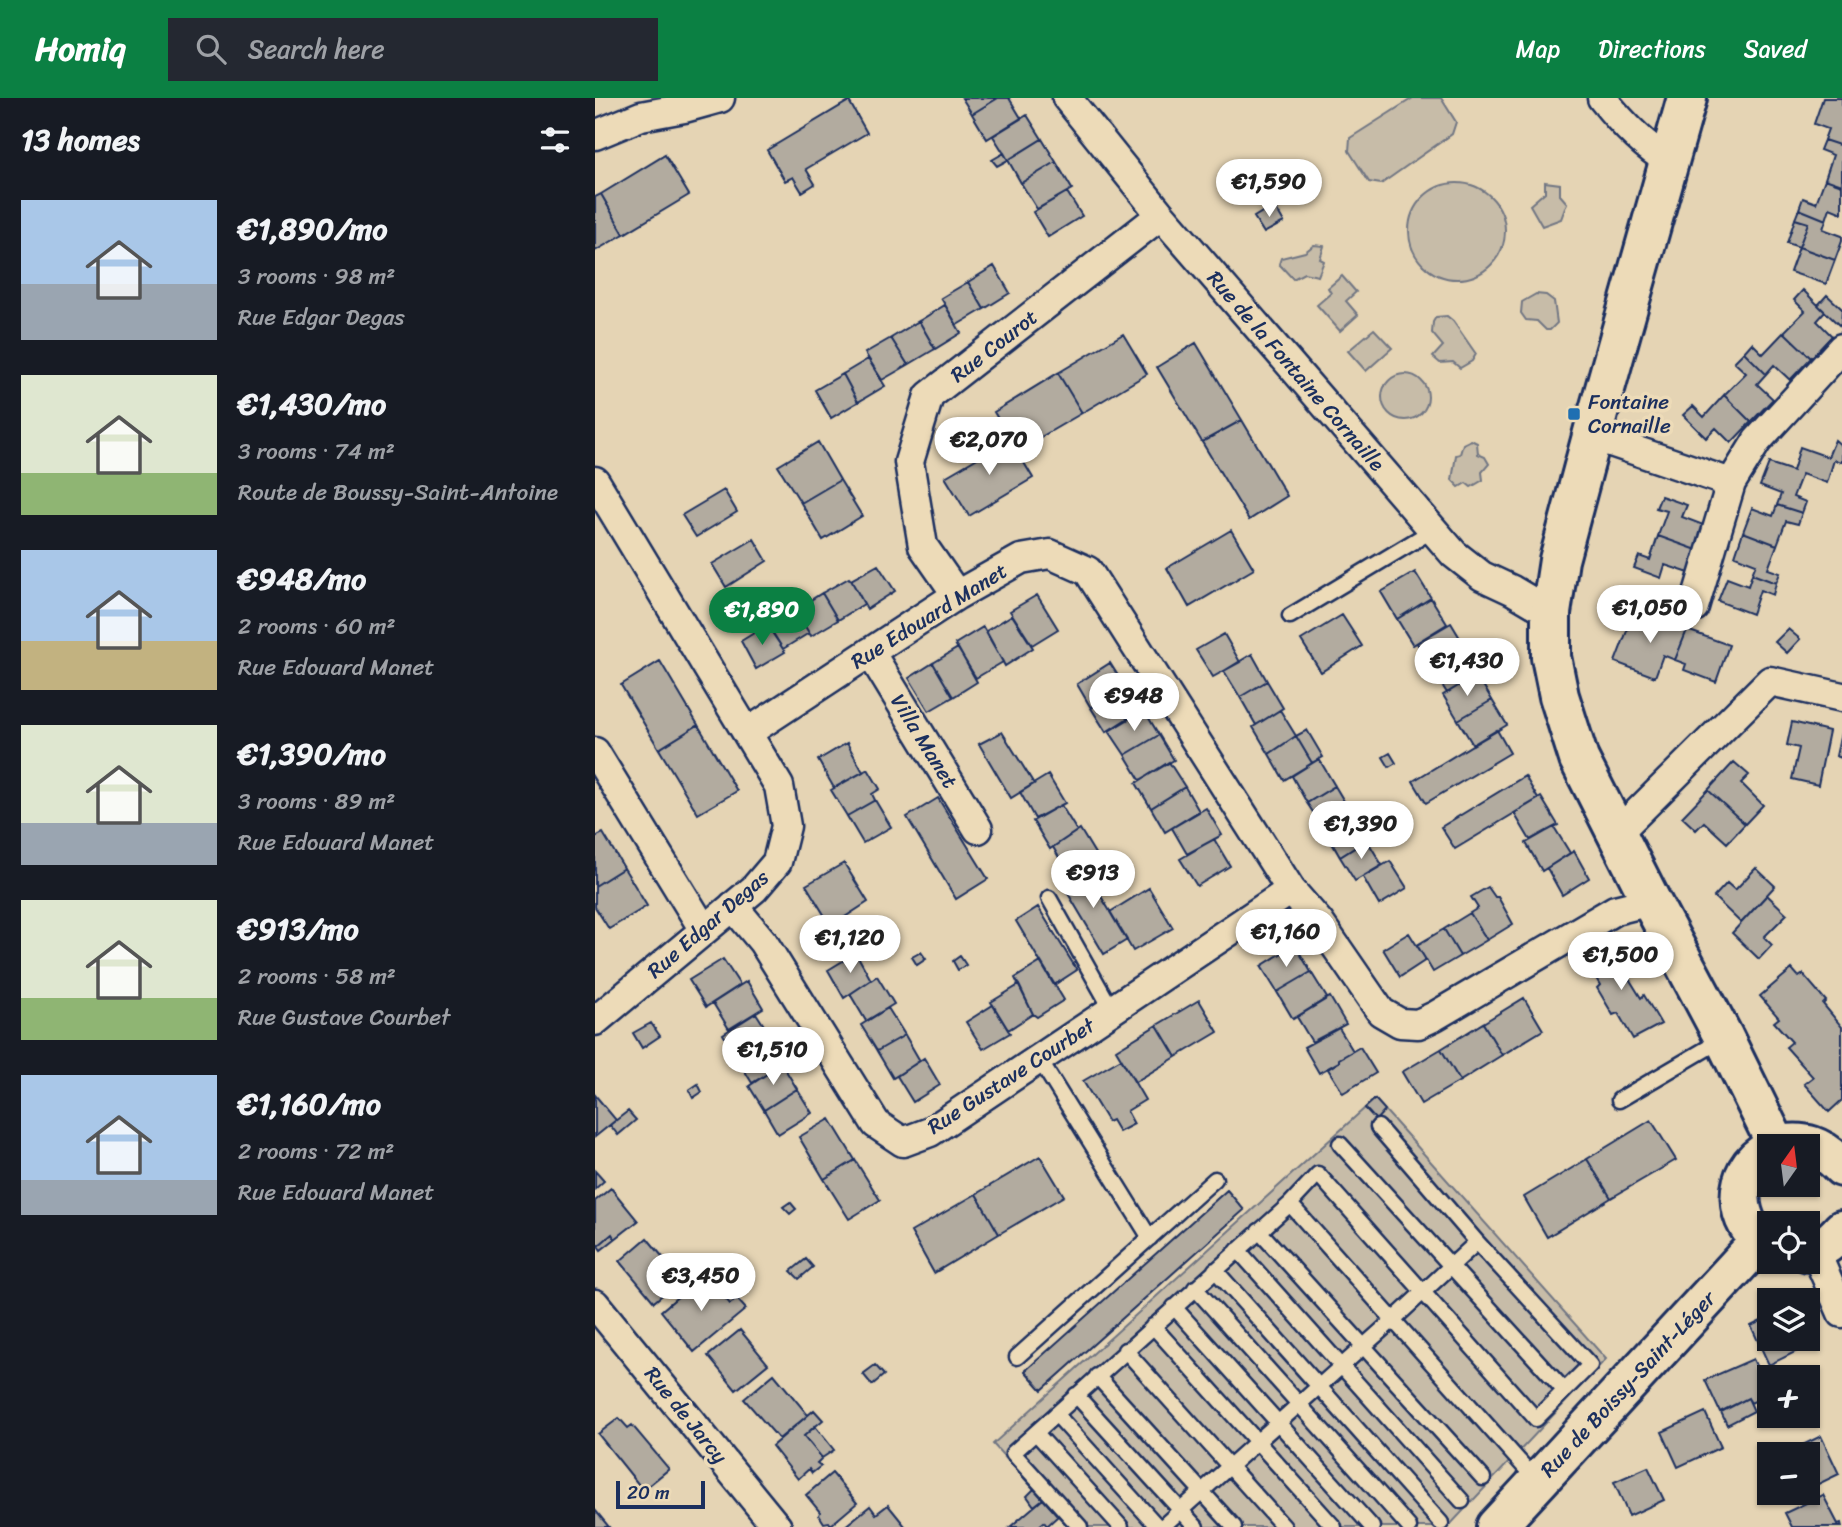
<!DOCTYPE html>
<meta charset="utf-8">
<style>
:root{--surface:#171b24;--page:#242831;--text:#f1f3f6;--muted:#9ea1a6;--accent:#0b8043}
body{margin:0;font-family:Sriracha,sans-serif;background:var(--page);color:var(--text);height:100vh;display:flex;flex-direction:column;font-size:26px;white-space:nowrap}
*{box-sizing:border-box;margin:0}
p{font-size:23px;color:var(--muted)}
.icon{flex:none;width:38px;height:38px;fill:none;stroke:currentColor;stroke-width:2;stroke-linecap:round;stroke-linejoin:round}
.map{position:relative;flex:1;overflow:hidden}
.drawer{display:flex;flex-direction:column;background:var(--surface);width:595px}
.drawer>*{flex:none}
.needle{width:46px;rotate:14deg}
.buttons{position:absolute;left:1162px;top:1036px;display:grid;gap:14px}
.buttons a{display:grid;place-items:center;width:63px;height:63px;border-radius:0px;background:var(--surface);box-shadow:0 2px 5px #0004;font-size:35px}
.scale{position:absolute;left:21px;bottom:18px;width:89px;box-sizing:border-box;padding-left:7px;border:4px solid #1b2f5e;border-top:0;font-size:19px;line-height:24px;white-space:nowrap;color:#1b2f5e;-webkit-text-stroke:5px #eddbb8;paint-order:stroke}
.price{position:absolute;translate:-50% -60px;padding:0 16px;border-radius:24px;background:#fff;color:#222;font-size:23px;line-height:46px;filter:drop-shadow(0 2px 4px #0008)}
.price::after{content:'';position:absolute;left:50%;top:42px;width:21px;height:16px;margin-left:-10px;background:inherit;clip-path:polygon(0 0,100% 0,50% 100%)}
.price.active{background:var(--accent);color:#fff}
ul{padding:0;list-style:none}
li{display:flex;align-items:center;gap:21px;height:175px;padding:0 21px}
li span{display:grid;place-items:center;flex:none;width:196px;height:140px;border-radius:0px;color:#555}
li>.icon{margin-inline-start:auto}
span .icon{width:84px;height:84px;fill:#fffc;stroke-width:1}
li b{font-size:30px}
h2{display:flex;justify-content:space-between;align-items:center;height:84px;padding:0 21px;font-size:30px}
header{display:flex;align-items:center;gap:42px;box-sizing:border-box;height:98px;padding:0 35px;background:var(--accent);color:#fff}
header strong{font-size:33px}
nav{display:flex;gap:38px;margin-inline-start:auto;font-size:24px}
.search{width:490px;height:63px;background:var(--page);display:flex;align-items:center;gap:18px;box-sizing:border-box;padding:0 24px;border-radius:0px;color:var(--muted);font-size:26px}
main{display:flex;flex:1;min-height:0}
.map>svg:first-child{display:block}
.green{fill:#c7bca8;stroke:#717683;stroke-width:2}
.building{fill:#b2ab9f;stroke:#1b2f5e;stroke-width:2}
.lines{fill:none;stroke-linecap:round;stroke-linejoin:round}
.service-casing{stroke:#1b2f5e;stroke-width:19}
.minor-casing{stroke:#1b2f5e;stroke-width:33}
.secondary-casing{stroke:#1b2f5e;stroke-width:44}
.service{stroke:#eddbb8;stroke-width:14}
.minor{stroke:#eddbb8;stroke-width:28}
.secondary{stroke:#eddbb8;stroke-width:38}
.poi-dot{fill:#1f6fb2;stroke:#eddbb8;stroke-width:2.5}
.labels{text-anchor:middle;stroke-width:7;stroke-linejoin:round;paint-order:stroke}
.street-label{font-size:21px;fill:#1b2f5e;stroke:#eddbb8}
.poi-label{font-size:21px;fill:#1b2f5e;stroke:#eddbb8;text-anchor:start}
</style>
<header>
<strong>Homiq</strong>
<div class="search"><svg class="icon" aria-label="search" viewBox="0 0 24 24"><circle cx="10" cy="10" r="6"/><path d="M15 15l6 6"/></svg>Search here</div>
<nav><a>Map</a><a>Directions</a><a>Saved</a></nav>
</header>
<main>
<section class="drawer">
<h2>13 homes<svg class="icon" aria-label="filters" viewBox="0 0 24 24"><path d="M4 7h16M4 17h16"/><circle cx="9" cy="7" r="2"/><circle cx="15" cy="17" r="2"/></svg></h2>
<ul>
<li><span style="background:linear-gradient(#a9c7e8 60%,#9aa5b1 0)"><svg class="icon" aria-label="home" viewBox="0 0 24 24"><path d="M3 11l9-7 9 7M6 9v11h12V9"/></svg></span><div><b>€1,890/mo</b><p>3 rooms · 98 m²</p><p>Rue Edgar Degas</p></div></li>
<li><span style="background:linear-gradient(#dfe7d0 70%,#8fb573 0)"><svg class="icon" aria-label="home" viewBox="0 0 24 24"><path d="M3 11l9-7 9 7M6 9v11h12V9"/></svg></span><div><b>€1,430/mo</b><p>3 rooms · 74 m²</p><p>Route de Boussy-Saint-Antoine</p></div></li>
<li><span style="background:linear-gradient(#a9c7e8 65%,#c2b280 0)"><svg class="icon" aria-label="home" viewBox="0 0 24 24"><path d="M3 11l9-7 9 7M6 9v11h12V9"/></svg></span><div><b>€948/mo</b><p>2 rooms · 60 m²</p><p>Rue Edouard Manet</p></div></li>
<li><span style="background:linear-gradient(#dfe7d0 70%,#9aa5b1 0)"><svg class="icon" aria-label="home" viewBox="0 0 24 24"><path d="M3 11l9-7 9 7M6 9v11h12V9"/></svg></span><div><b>€1,390/mo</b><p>3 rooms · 89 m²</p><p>Rue Edouard Manet</p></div></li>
<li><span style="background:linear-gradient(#dfe7d0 70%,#8fb573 0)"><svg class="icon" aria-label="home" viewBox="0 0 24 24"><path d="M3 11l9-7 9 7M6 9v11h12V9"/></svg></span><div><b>€913/mo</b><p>2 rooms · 58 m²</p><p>Rue Gustave Courbet</p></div></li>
<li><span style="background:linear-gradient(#a9c7e8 75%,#9aa5b1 0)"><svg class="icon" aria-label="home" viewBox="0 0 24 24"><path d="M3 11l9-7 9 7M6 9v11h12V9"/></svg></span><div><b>€1,160/mo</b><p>2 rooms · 72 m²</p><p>Rue Edouard Manet</p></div></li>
</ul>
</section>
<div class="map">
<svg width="1247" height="1429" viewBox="0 0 1247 1429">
<rect width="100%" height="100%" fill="#e5d4b4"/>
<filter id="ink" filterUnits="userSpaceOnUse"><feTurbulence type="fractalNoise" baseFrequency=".0143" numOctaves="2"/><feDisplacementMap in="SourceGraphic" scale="14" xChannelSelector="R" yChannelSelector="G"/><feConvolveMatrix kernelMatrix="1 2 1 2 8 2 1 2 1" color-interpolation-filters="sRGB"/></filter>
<g filter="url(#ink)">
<path class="green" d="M818 0H846L861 24 857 36 786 86 774 84 754 53 755 40Z
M950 84 965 86V97L972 105 966 121 947 128 935 107 950 94Z
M814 133a48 48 0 1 1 96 0a48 48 0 1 1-96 0Z
M719 147 729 148 725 161 729 163 723 178 709 175 698 181 684 166 686 160 710 154Z
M747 178 761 194 751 203 763 217 745 233 722 207 736 195 733 190Z
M941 196 951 197 959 203 962 225 955 232H951L942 223 931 222 926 215 927 204Z
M852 218 858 223 881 256 877 263 865 270 858 264 845 265 838 259 848 248 837 235 838 224 841 219Z
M779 231 797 250 771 273 753 253Z
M787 299a23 23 0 1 1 46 0a23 23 0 1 1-46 0Z
M876 342 882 345 883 356 890 359 894 366 887 374 888 382 876 389 871 385 864 389 857 382 861 357 865 356 868 346Z
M780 1001 1011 1261 853 1429H473L398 1346Z"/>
<path class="building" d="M367 0H403L377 16Z
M403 0H414L426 20 392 41 377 16Z
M1228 0H1247V48L1229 42 1233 31 1219 26Z
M254 3 272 35 211 71 220 86 207 94 198 79 190 83 172 52Z
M432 17 447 41 413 62 398 38Z
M447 41 461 64 426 85 413 62Z
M1229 42 1247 48V87L1230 81 1238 57 1225 52Z
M409 55 413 62 402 68 397 62Z
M70 57 94 97 29 136 6 96Z
M461 64 477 91 442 111 426 85Z
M1230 81 1247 87V115L1235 110 1231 122 1204 111 1208 100 1221 105Z
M472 94 487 118 453 139 438 114Z
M6 96 29 136 0 153V99Z
M679 107 689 124 669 135 659 119Z
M1204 111 1231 122 1228 131 1247 138V143L1240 162 1204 149 1213 125 1200 121Z
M1200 121 1213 125 1204 149 1192 145Z
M1204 149 1240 162 1231 186 1195 174Z
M399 168 415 195 389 211 373 184Z
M373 184 389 211 362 227 346 200Z
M1208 192 1230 214 1222 223 1237 238 1216 260 1189 234 1210 213 1199 202Z
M1232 197 1247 211 1246 229 1223 207Z
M350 207 366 235 340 251 324 223Z
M324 223 340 251 313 267 296 240Z
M1189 234 1216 260 1195 282 1179 267 1171 276 1149 254 1157 245 1168 256Z
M528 236 552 276 487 315 463 275Z
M296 240 313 267 287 282 270 255Z
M601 245 647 322 607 344 562 269Z
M1149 254 1171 276 1162 286 1178 301 1156 324 1129 297 1151 275 1139 264Z
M273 261 290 288 263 304 248 276Z
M463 275 487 315 422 353 399 314Z
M248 276 263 304 236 320 220 292Z
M1129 297 1156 324 1136 345 1121 330 1111 340 1088 317 1098 308 1109 319Z
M647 322 692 398 654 422 607 344Z
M415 341 438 380 374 418 350 379Z
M1240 342 1247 348V364L1239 362 1232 385 1207 376 1198 399 1211 404 1207 415 1182 407 1186 396 1165 388 1174 365 1198 373 1205 349 1233 359Z
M223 344 245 382 206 405 183 368Z
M245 382 267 418 228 442 206 405Z
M129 392 142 414 101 439 87 417Z
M1066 398 1092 407 1087 419 1111 428 1102 452 1063 438 1072 413 1061 410Z
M1182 407 1207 415 1203 426 1191 423 1182 447 1148 434 1157 410 1178 418Z
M636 432 659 471 594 509 572 470Z
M1148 434 1182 447 1173 471 1185 475 1181 485 1157 476 1161 466 1140 458Z
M1063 438 1102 452 1094 475 1070 467 1066 480 1039 470 1044 458 1055 462Z
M159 441 172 463 131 489 117 466Z
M283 467 300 493 272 511 256 482Z
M820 474 836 500 802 521 786 494Z
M1157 476 1181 485 1178 497 1165 492 1157 516 1123 503 1132 480 1153 488Z
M254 480 256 482 269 506 243 522 227 495Z
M227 495 243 522 216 538 200 512Z
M442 497 463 531 437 547 415 513Z
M836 500 852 526 818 547 802 521Z
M198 508 214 535 188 551 171 524Z
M417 517 438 550 410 568 391 533Z
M747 517 767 548 726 574 706 542Z
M1058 519 1092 532 1080 562 1068 557 1060 579 1020 564 1037 520 1050 525 1049 530 1054 532Z
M856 525 871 550 837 571 822 545Z
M172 527 190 554 161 571 146 543Z
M388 529 408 564 381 580 360 546Z
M1193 531 1205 541 1192 555 1180 544Z
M1092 532 1134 547 1121 584 1089 572 1091 566 1080 562Z
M629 536 645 564 618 579 601 552Z
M363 550 382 584 358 599 338 565Z
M871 550 886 574 852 595 837 571Z
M657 556 672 583 645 599 629 573Z
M65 563 103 627 64 651 26 587Z
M338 565 358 599 334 613 314 580Z
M515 565 530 589 496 610 482 586Z
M882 577 897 602 863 622 848 597Z
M672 583 688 610 661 627 645 599Z
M530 589 544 613 511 634 496 610Z
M897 602 912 627 878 647 863 622Z
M549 612 564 637 530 657 514 633Z
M685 612 701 638 674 656 658 629Z
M1197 624 1234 633 1223 687 1197 681 1204 650 1192 647Z
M103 627 142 693 103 716 64 651Z
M712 632 728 659 717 665 701 638Z
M902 632 915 655 831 705 818 683Z
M407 634 439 686 416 700 384 646Z
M1246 635H1247V660L1241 658Z
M564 637 579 662 545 682 530 657Z
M701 638 717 665 689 682 674 656Z
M252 645 268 674 239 690 223 662Z
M795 655 801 665 794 669 788 659Z
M724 661 740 688 712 705 697 678Z
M574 664 590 689 556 710 541 685Z
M1139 664 1154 677 1146 685 1168 707 1150 726 1113 692Z
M273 671 285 691 277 696 280 702 252 718 236 692Z
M453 677 470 705 440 721 425 694Z
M930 678 943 701 860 751 846 729Z
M740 688 756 715 729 731 712 705Z
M590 689 604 713 570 734 556 710Z
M1113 692 1150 726 1132 745 1109 724 1101 732 1087 719Z
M946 699 963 727 935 742 919 715Z
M343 700 393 781 361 801 312 719Z
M280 702 296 729 268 745 252 718Z
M466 707 482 733 455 751 438 723Z
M611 710 627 737 592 756 577 730Z
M756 715 772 742 745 759 729 731Z
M959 729 975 755 947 773 931 745Z
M485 731 502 759 474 777 458 749Z
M8 735 29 770 0 788V739Z
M619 741 635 768 602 788 585 761Z
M772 742 787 767 760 783 745 759Z
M979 753 994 780 967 797 952 770Z
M795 763 812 790 784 807 768 779Z
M249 765 273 804 236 828 211 787Z
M488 768 532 842 509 856 465 782Z
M29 770 52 808 14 831 0 809V788Z
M1161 770 1180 788 1146 825 1119 799 1132 785 1140 792Z
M893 789 900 799H903L918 826 892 842 875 815 883 810 876 799Z
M554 790 578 830 538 853 515 814Z
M1172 797 1192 816 1169 839 1177 847 1164 861 1137 835Z
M443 809 482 872 459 887 421 823Z
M875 815 892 842 865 858 849 831Z
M849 831 865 858 838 874 822 847Z
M814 835 831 862 805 879 788 851Z
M1016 844 1033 872 1030 874 1046 900 1049 897 1066 926 1038 941 1023 915 1018 917 1002 890 1005 887 990 861Z
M700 847 716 874 682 894 666 868Z
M326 854 331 861 322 867 317 859Z
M261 855 276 882 249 900 233 872Z
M365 858 371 867 363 872 358 863Z
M128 861 145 887 111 909 94 882Z
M446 864 469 902 442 919 438 916 420 880Z
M1197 871 1204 879 1208 876 1231 903 1228 906 1247 929V1002L1234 1014 1209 986 1218 979 1191 949 1197 944 1179 924 1184 920 1165 898Z
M716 874 732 900 698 921 682 894Z
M282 878 299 906 271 923 255 896Z
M152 883 168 910 134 931 118 905Z
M424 887 438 916 413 932 396 904Z
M735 899 751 926 717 944 702 919Z
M929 900 948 932 907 957 888 925Z
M604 902 623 934 581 959 562 927Z
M398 907 415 935 388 951 371 924Z
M293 910 310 937 282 953 266 927Z
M161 915 177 940 142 960 128 936Z
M56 925 65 938 47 950 38 935Z
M888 925 907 957 865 983 846 951Z
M562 927 581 959 540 984 521 952Z
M744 930 758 953 744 961V964L724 975 709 949Z
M310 937 325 963 298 980 282 953Z
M177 940 192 964 157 985 142 960Z
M765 949 781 975 748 995 733 971 744 964V961Z
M846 951 865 983 826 1006 807 974Z
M329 960 345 987 318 1004 302 978Z
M526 961 550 1002 532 1013 539 1026 524 1034 517 1022 513 1024 488 983Z
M187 966 202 991 169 1012 154 988Z
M103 986 107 994 98 1000 94 992Z
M202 991 217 1015 183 1036 169 1012Z
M0 997 21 1022 0 1039Z
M780 1001 790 1012 781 1022 770 1010Z
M33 1013 41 1022 23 1037 15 1027Z
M235 1021 260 1062 229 1081 204 1039Z
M1056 1022 1081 1062 1016 1100 992 1061Z
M445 1058 469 1098 404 1136 381 1096Z
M992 1061 1016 1100 952 1139 929 1099Z
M260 1062 285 1102 254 1121 229 1081Z
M0 1073 9 1083 0 1091Z
M16 1090 43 1123 20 1141 17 1136 3 1148 0 1144V1103Z
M632 1092 649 1112 447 1292 430 1273Z
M381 1096 404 1136 339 1175 316 1134Z
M195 1104 201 1111 195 1116 188 1109Z
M17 1136 20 1141 6 1152 3 1148Z
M52 1140 86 1181 59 1204 25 1163Z
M211 1161 218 1169 204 1181 196 1173Z
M110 1176 135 1206 142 1201 151 1211 99 1254 66 1213Z
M1174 1219V1241H1208L1212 1248 1174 1267 1156 1228Z
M145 1232 173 1266 141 1292 113 1258Z
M1158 1261 1174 1296 1156 1305 1153 1300 1125 1314 1110 1282Z
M280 1267 289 1277 277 1287 268 1276Z
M179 1276 213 1317 184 1341 149 1301Z
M1153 1300 1159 1313 1132 1327 1126 1314Z
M219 1312 228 1322 209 1338 227 1360 222 1365 226 1368 217 1375 214 1371 203 1381 177 1348Z
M1110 1314 1126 1349 1083 1369 1067 1334Z
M24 1320 33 1330 37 1327 74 1371 48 1392 3 1336Z
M220 1328 239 1352 227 1360 209 1338Z
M1226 1338 1244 1376 1213 1391V1356H1189Z
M1053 1369 1069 1402 1034 1418 1019 1384Z
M237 1375 262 1405 236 1427 234 1424 229 1425 224 1417 225 1414 211 1397Z
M439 1391 448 1401 439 1408 432 1398Z
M1228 1397 1243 1426 1246 1425 1247 1429H1197L1190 1415Z
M448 1401 463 1418 452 1428 449 1424 443 1429H415Z
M293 1407 310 1428 309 1429H249L275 1408 281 1416Z
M0 1412 14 1429H0Z"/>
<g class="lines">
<g class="service-casing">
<path id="service" d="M695 518 838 432
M454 800 517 912
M444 961 555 1140
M1024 1002 1128 941
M745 1046 969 1292
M695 1106 941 1382
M664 1133 888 1380
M643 1152 867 1403
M620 1172 846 1425
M600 1190 814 1429
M579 1209 777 1429
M558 1228 739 1429
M530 1252 689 1429
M422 1259 620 1081
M502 1278 639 1429
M481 1297 601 1429
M461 1316 563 1429
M441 1335 526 1429
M485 1429 418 1355 695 1106 723 1076 941 1321 995 1267 882 1144 783 1029
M567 1429 798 1222 882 1144"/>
</g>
<g class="minor-casing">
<path id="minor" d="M472 0 566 117 859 456 887 478 917 492 956 515
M1007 0C1026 24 1047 47 1074 63
M0 37 46 18 89 10 125 0
M998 338 1136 385
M0 383 184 688 191 728 182 764 159 791 0 923
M362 497 328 448 314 364 334 298 566 117
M1099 509 1136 385 1162 343 1247 250
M275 554 383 731
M152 635 362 497 426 461 455 456 493 473 696 792 724 824 786 914 805 925 823 926 840 918 1020 812 1056 803
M0 654 109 832
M1021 736 1175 583 1247 599
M138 808 168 844 281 1026 308 1044 335 1034 696 792
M1220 1153 1247 1215
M0 1206 182 1429"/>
</g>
<g class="secondary-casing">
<path id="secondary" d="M1092 0 1004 312 964 462 956 515V559L964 598 984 661 1056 803 1129 940 1182 1048
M1181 1048C1209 1041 1227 1048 1247 1069
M1174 1052C1135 1072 1137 1128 1174 1148
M1213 1154C1228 1151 1237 1143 1247 1132
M901 1429 1165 1143"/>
</g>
<use href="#service" class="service"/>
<use href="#minor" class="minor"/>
<use href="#secondary" class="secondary"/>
</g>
</g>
<rect class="poi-dot" x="972" y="309" width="14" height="14" rx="3.5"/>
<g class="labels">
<g class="street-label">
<text transform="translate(399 248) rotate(-38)" y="7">Rue Courot</text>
<text transform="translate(701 273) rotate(49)" y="7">Rue de la Fontaine Cornaille</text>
<text transform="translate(334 518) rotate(-32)" y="7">Rue Edouard Manet</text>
<text transform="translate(329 643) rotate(58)" y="7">Villa Manet</text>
<text transform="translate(113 826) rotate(-41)" y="7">Rue Edgar Degas</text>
<text transform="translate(416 978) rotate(-33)" y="7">Rue Gustave Courbet</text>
<text transform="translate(1033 1286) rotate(-47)" y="7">Rue de Boissy-Saint-Léger</text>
<text transform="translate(91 1317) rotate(51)" y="7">Rue de Jarcy</text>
</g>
<g class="poi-label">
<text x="993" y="311">Fontaine<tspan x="993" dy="24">Cornaille</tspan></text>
</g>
</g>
</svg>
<div class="buttons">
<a><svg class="needle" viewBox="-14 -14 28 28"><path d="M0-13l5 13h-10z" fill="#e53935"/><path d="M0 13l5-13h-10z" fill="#9ea1a6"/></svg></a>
<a><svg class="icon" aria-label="locate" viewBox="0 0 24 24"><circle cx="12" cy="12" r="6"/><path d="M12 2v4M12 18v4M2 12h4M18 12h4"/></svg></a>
<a><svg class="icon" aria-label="layers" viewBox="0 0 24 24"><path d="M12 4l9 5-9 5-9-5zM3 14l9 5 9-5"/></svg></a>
<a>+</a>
<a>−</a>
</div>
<div class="scale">20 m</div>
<b class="price" style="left:674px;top:121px">€1,590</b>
<b class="price" style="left:394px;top:379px">€2,070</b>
<b class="price" style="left:1055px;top:547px">€1,050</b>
<b class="price active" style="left:167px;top:549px">€1,890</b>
<b class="price" style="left:872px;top:600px">€1,430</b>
<b class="price" style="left:539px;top:635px">€948</b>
<b class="price" style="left:766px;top:763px">€1,390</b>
<b class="price" style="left:498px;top:812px">€913</b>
<b class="price" style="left:691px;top:871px">€1,160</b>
<b class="price" style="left:255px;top:877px">€1,120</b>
<b class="price" style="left:1026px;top:894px">€1,500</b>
<b class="price" style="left:178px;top:989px">€1,510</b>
<b class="price" style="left:106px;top:1215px">€3,450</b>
</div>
</main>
